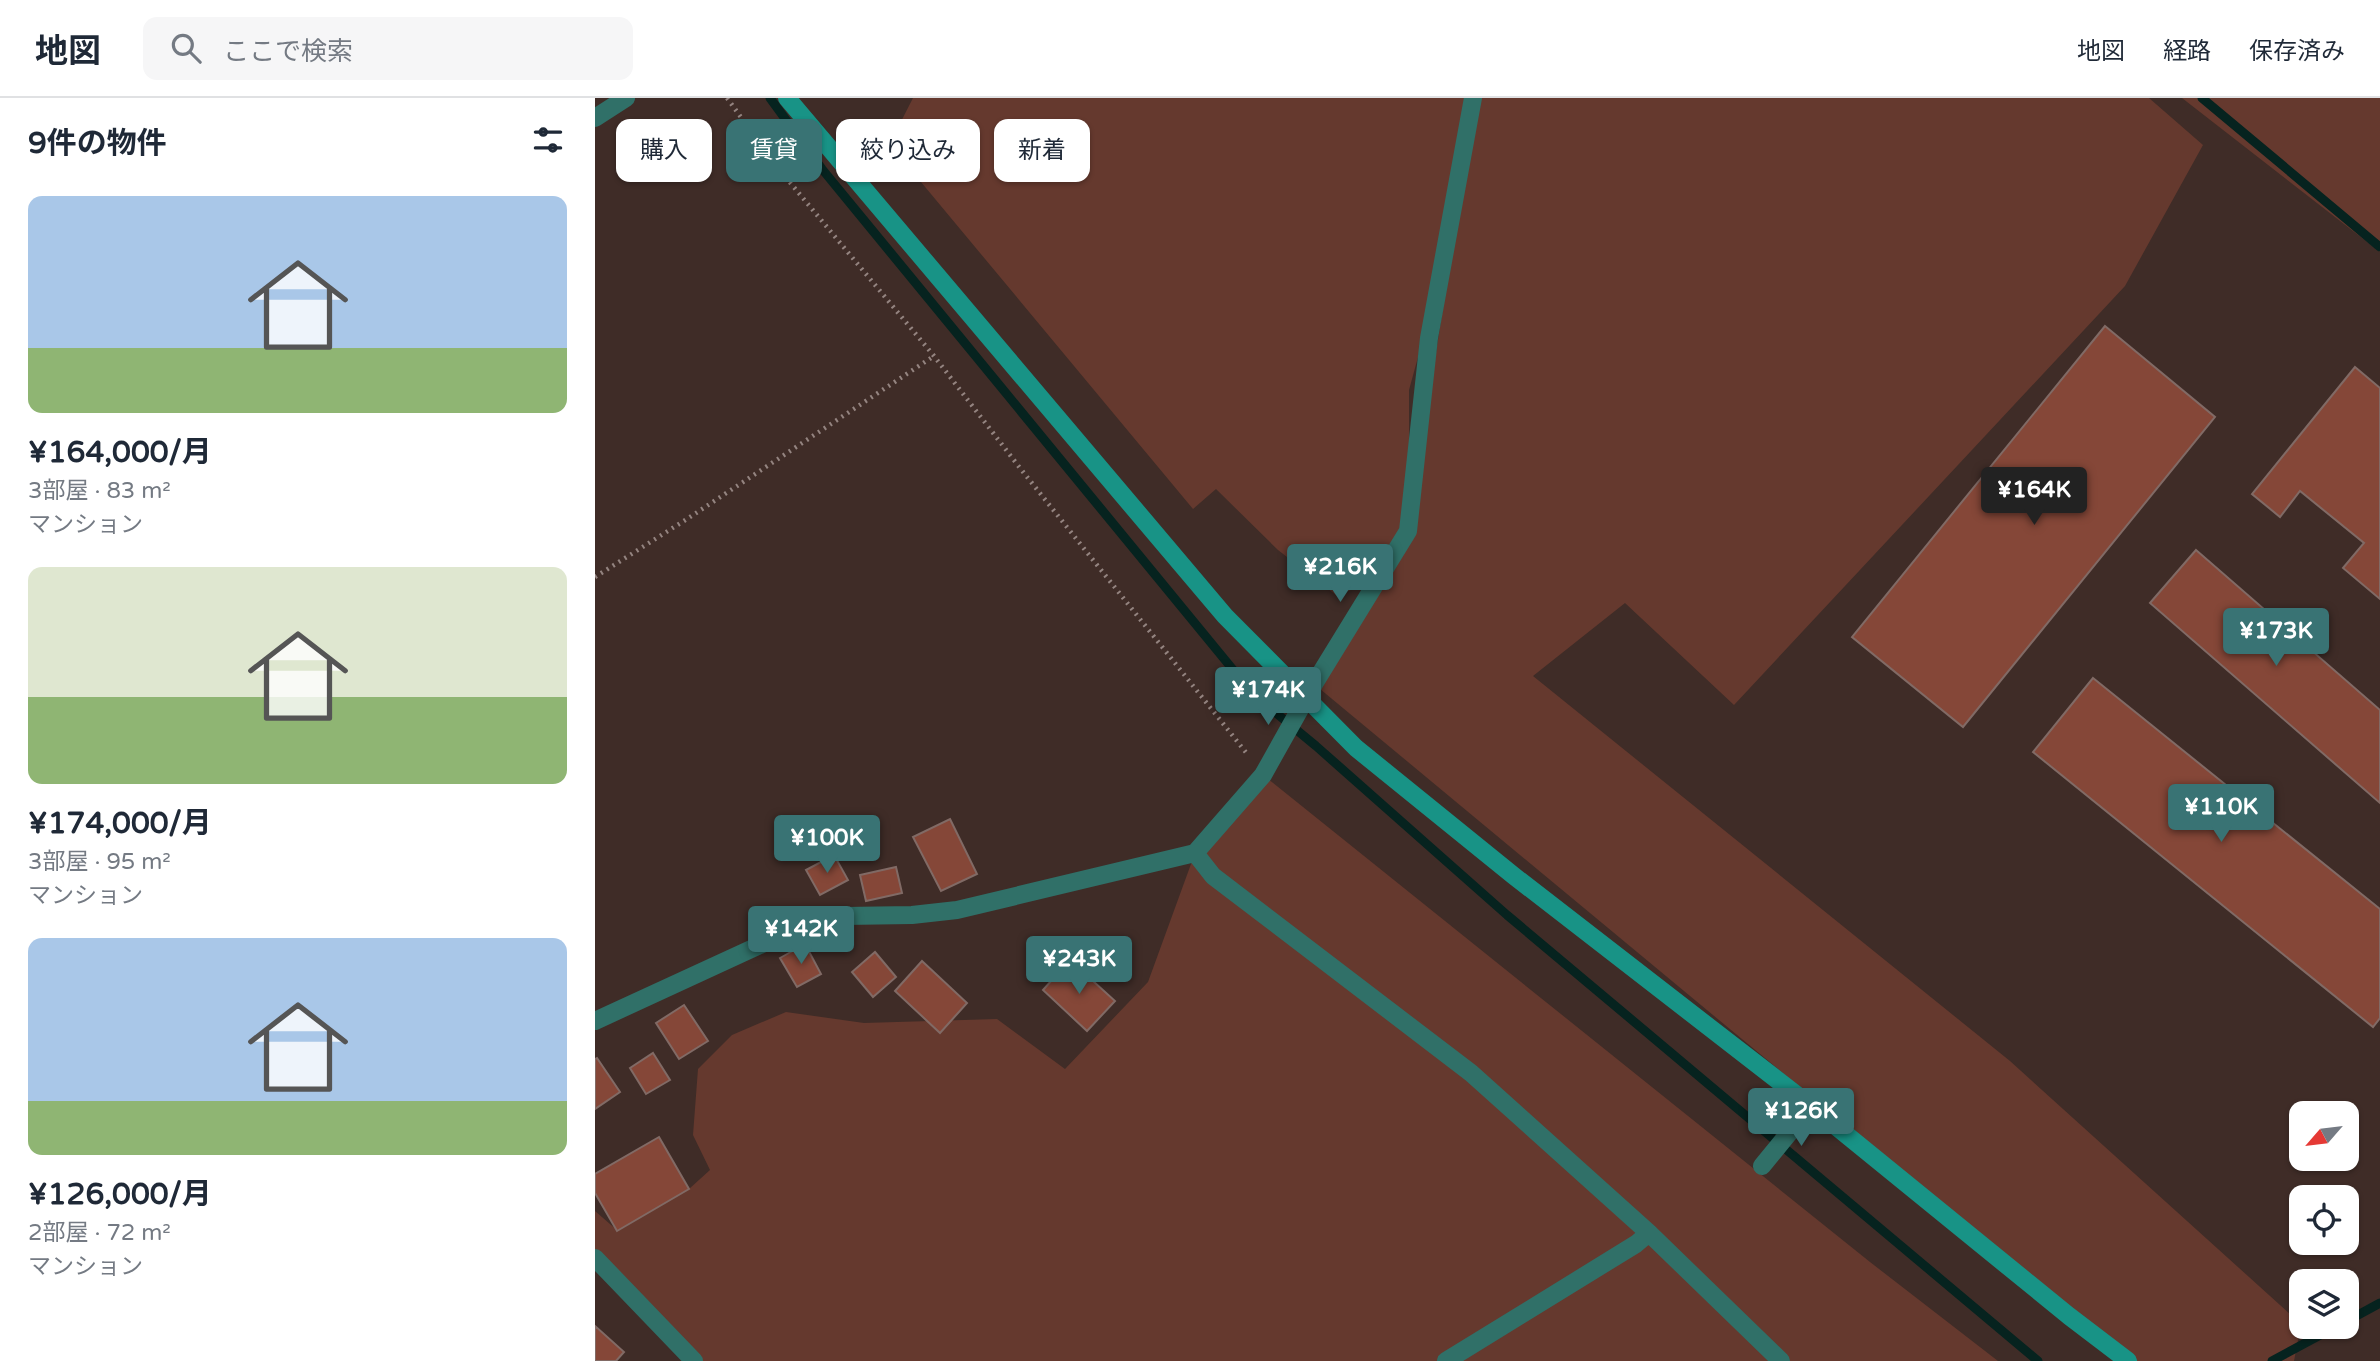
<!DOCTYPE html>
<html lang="ja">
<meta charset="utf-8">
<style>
:root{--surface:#fff;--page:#f6f6f7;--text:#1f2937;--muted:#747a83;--line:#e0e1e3;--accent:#397374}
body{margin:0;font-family:"Varela Round","Noto Sans JP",sans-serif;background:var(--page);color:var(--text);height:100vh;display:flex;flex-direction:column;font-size:26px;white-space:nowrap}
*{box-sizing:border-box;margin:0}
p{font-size:23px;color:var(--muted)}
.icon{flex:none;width:38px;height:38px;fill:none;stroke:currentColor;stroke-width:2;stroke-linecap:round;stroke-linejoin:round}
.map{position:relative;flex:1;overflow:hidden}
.side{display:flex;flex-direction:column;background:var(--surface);width:595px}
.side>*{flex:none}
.guide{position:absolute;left:21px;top:21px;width:665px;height:63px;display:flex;gap:14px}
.needle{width:46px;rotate:242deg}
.buttons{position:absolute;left:1694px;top:1003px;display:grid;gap:14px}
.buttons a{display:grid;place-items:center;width:70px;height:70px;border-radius:14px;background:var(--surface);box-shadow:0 2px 5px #0004;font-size:35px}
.price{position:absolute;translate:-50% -60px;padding:0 16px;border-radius:7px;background:var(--accent);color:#fff;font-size:23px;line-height:46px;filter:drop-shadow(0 2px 4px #0008)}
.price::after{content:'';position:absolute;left:50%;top:42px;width:21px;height:16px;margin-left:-10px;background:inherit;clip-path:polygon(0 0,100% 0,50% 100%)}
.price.current{background:#222;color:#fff}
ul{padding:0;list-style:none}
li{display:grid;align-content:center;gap:14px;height:371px;padding:0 28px}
li span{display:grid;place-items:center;height:217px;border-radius:14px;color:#555}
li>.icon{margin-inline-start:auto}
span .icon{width:126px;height:126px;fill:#fffc;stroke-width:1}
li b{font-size:30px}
h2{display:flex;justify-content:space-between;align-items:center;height:84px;padding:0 28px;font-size:30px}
.tag{padding:0 24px;border-radius:14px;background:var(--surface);box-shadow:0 2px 5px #0004;font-size:24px;line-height:63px}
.tag.current{background:var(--accent);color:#fff}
header{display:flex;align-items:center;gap:42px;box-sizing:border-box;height:98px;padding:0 35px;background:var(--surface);border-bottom:2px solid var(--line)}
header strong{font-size:33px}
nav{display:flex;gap:38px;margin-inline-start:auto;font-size:24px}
.search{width:490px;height:63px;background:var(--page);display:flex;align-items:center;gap:18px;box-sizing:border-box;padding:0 24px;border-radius:14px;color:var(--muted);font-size:26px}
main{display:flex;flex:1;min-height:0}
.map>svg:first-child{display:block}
.green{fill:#65392e}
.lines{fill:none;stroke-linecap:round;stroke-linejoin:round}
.stream{stroke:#06231f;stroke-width:9}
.building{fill:#854738;stroke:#816a65;stroke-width:2}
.path{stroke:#948480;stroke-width:4.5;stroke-dasharray:2 5;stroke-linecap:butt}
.street{stroke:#307068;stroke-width:18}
.secondary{stroke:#189386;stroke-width:18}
</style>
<header>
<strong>地図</strong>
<div class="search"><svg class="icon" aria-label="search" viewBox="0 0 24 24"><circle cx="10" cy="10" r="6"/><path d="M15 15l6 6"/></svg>ここで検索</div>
<nav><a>地図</a><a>経路</a><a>保存済み</a></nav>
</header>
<main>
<section class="side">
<h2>9件の物件<svg class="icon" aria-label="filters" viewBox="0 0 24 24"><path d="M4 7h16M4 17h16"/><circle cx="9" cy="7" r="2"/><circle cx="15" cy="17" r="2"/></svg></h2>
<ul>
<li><span style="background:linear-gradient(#a9c7e8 70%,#8fb573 0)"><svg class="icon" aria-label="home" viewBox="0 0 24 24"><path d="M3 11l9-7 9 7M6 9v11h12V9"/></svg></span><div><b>¥164,000/月</b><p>3部屋 · 83 m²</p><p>マンション</p></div></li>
<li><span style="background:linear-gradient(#dfe7d0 60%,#8fb573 0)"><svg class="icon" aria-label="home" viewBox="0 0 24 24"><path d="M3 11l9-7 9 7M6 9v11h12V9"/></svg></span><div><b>¥174,000/月</b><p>3部屋 · 95 m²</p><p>マンション</p></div></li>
<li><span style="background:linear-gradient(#a9c7e8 75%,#8fb573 0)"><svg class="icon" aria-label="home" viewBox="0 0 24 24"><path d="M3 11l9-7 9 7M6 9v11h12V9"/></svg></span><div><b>¥126,000/月</b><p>2部屋 · 72 m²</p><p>マンション</p></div></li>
</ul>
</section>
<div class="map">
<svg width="1785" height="1263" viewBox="0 0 1785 1263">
<rect width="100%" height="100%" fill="#3f2c27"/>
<path class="green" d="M318 0H878L846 175 814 292V426L881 0H1554L1608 47 1530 188 1139 607 1030 505 938 578 1415 963 1706 1226 1699 1263H1535L719 586 809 437 762 490 741 497 683 452 621 391 598 411 321 78 293 49Z
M1587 0H1785V154Z
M668 677 1275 1164 1403 1263H99L0 1160V1113L23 1133 94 1091 115 1072 98 1037 103 971 137 937 191 914 269 925 402 921 470 971 553 884 600 755Z"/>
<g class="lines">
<path class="stream" d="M175 0 227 71 658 596 721 648 912 817 1443 1263
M1607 0 1785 149
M1752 1223 1785 1205
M1677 1263 1742 1228"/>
</g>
<path class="building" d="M1510 228 1620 319 1368 629 1257 539Z
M1760 269 1785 290V501L1748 470 1769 445 1705 393 1685 419 1657 396Z
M1601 452 1785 612V705L1555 505Z
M1498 580 1785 811V920L1778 929 1438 654Z
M355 721 382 776 346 793 318 739Z
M239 757 253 782 225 797 211 772Z
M301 769 307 795 271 803 265 777Z
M210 846 226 876 202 889 185 860Z
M280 854 301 879 278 899 257 874Z
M475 862 520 903 492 933 448 892Z
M327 863 372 905 345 935 300 893Z
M89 907 113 943 84 961 61 925Z
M58 955 75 982 51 996 35 970Z
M2 960 25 994 0 1011V961Z
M64 1039 94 1091 22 1133 0 1095V1076Z
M0 1228 29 1254 21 1263H0Z"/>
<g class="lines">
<path class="path" d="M132 0 183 70 339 258 425 370 653 657
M0 479 92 421 339 258"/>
<path class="street" d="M0 20 31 0
M600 755 618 778 876 975 1054 1135 1186 1263
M0 923 215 824 249 818 317 817 362 812 600 755 668 677 719 586 813 433 834 240 878 0
M1167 1068 1216 1008
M0 1160 99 1263
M851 1263 1041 1146 1054 1135"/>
<path class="secondary" d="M192 0 630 518 761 650 919 778 1216 1008 1474 1218 1533 1263"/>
</g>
</svg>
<div class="buttons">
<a><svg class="needle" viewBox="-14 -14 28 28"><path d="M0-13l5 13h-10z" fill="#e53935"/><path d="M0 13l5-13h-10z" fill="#747a83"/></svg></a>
<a><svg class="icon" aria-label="locate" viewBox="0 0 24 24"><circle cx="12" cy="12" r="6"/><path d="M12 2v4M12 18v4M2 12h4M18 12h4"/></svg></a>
<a><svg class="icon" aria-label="layers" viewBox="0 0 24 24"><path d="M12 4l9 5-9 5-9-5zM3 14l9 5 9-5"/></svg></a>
</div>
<b class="price current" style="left:1439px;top:429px">¥164K</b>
<b class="price" style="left:745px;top:506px">¥216K</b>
<b class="price" style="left:1681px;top:570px">¥173K</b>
<b class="price" style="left:673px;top:629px">¥174K</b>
<b class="price" style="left:1626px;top:746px">¥110K</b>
<b class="price" style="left:232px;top:777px">¥100K</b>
<b class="price" style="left:206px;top:868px">¥142K</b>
<b class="price" style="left:484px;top:898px">¥243K</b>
<b class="price" style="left:1206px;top:1050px">¥126K</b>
<div class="guide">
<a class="tag">購入</a>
<a class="tag current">賃貸</a>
<a class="tag">絞り込み</a>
<a class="tag">新着</a>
</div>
</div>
</main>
